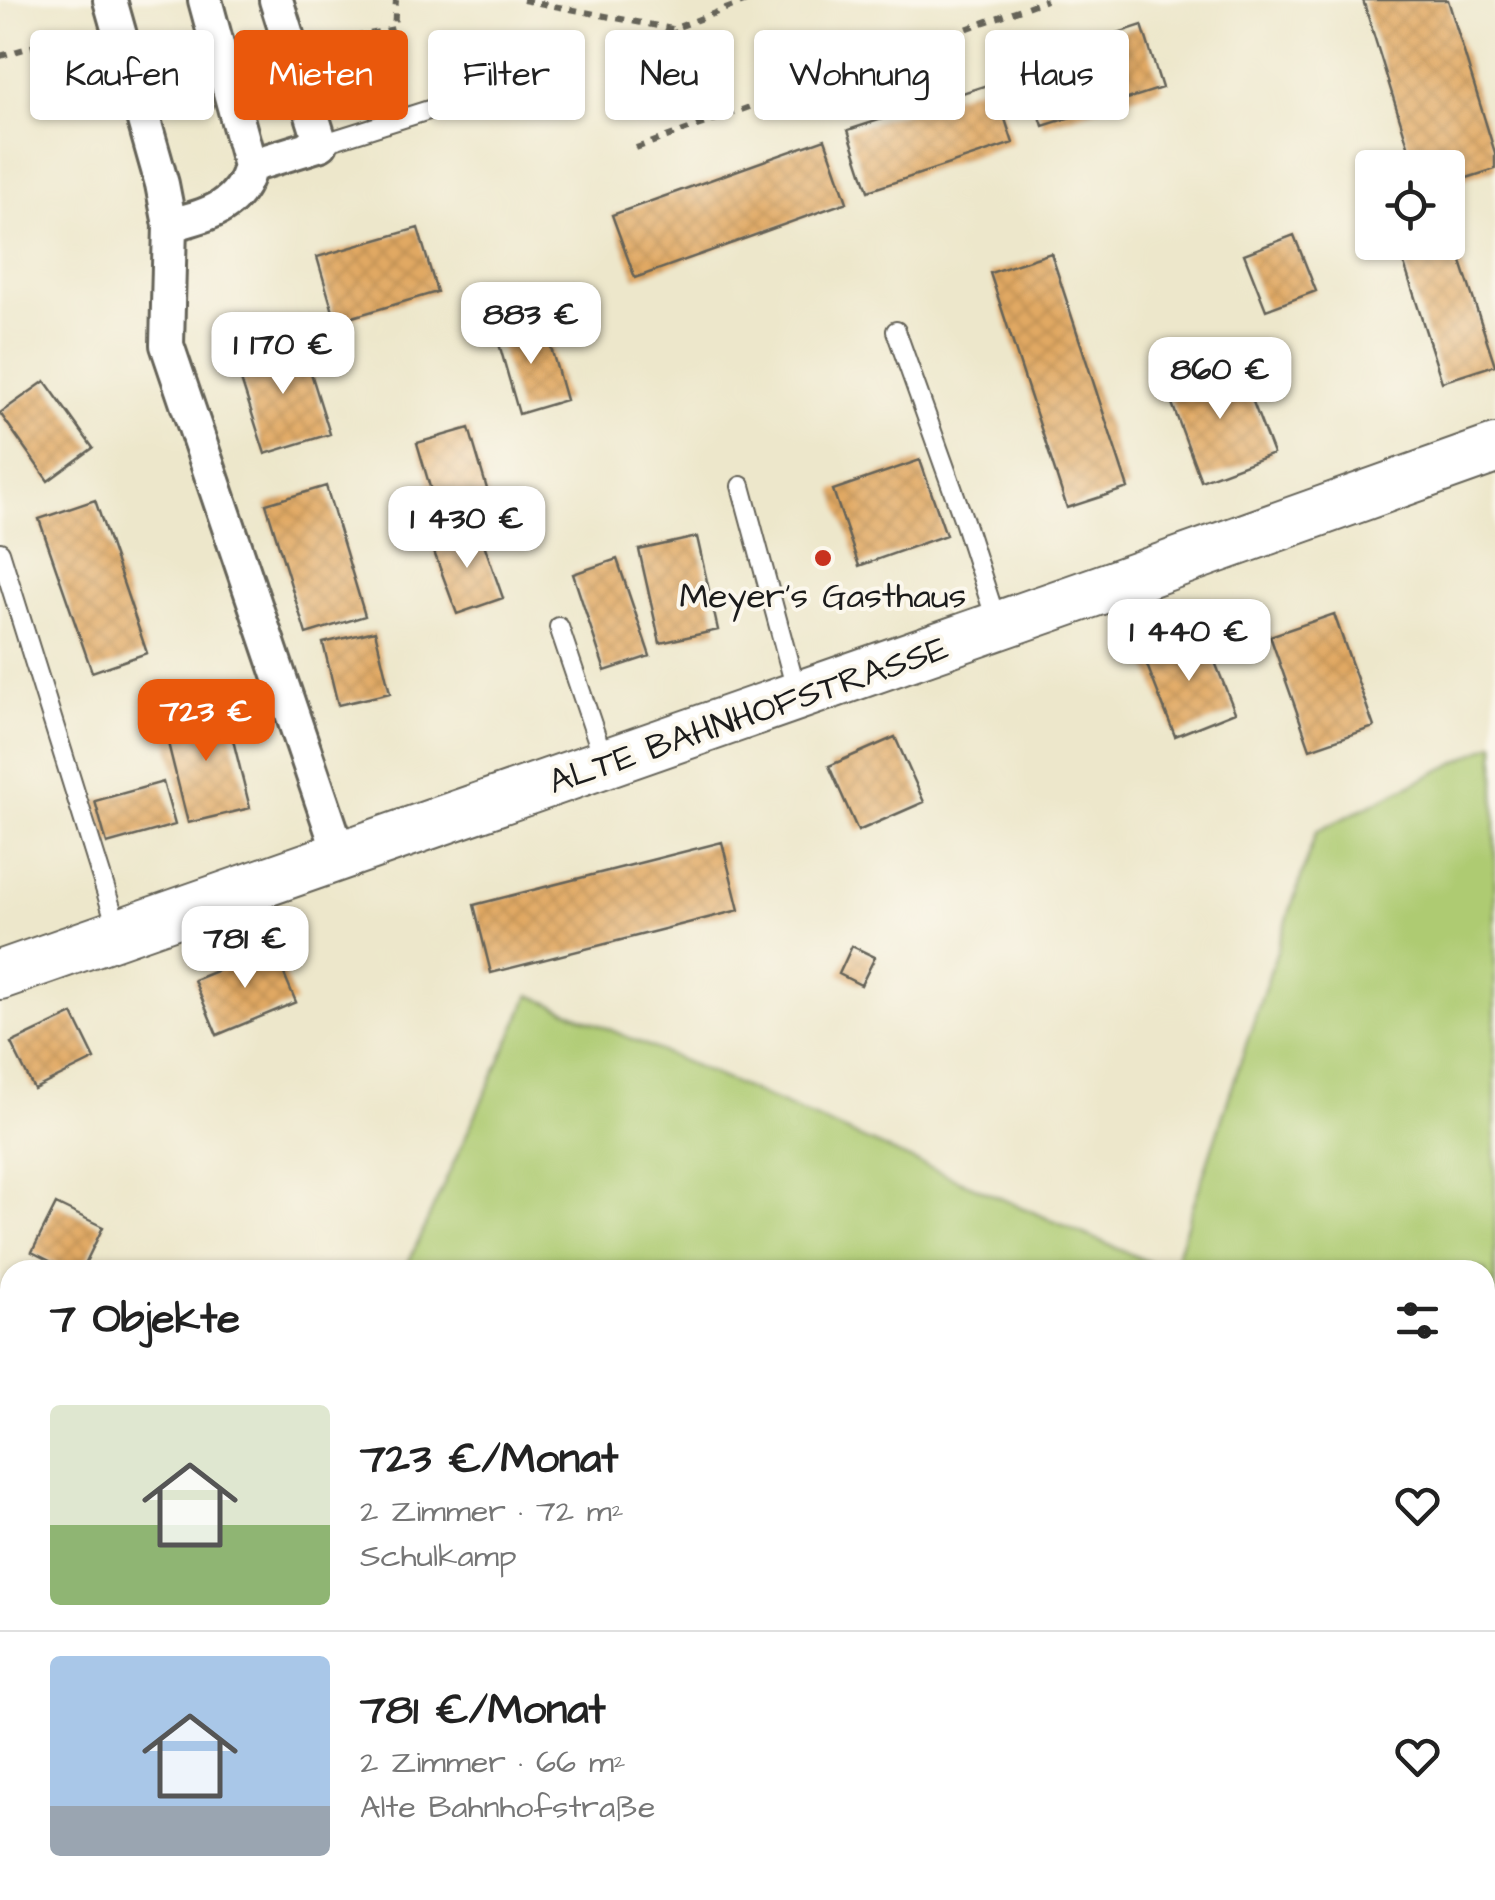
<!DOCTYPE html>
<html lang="de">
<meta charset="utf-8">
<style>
:root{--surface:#fff;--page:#f6f6f6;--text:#222;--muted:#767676;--line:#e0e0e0;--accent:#ea580c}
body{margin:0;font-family:"Architects Daughter",sans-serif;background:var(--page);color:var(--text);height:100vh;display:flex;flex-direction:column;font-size:38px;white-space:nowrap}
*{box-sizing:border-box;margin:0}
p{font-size:32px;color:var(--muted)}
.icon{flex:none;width:55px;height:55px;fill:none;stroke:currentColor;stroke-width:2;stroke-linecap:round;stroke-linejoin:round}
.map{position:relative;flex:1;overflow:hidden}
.side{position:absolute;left:0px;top:1260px;width:1495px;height:640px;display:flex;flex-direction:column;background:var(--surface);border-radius:30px 30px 0 0;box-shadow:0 2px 8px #0004}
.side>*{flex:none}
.hud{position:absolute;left:30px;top:30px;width:1435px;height:90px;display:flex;gap:20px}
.buttons{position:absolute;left:1355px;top:150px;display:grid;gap:20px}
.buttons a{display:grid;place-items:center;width:110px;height:110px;border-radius:10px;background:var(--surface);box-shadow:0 2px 8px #0004;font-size:50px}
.price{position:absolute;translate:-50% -85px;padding:0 22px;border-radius:20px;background:#fff;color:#222;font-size:32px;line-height:65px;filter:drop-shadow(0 2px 5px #0008)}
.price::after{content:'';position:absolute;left:50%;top:60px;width:30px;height:22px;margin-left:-15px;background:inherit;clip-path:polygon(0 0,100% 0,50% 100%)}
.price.on{background:var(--accent);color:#fff}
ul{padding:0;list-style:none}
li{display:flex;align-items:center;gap:30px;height:250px;padding:0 50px}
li+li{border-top:2px solid var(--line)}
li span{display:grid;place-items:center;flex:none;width:280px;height:200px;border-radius:10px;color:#555}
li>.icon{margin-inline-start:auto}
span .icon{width:120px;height:120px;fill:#fffc;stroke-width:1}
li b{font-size:42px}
h2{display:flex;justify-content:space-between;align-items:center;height:120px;padding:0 50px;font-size:42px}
.tag{padding:0 35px;border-radius:10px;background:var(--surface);box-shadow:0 2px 8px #0004;font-size:35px;line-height:90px}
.tag.on{background:var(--accent);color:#fff}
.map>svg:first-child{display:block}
.green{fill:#aecb72;stroke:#657447;stroke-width:2.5}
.forest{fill:url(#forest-crowns);stroke:#536640;stroke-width:2.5}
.building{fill:url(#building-cross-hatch)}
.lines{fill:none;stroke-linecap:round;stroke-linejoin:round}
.lane-casing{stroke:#656359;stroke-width:22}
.street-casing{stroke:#656359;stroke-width:38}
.secondary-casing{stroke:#656359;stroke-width:52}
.path{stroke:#656359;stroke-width:6;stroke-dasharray:8 8;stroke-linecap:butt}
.lane{stroke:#fff;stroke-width:18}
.street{stroke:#fff;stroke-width:32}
.secondary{stroke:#fff;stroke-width:48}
.poi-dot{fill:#c8321e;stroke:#fbf7ec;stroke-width:4}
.labels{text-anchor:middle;stroke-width:8;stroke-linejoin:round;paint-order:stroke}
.poi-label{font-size:35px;fill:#1c1c1c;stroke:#fbf7ec}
.street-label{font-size:35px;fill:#1c1c1c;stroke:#fbf7ec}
</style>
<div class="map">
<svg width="1495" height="1900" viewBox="0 0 1495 1900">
<defs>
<pattern id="forest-crowns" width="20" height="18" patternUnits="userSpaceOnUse" patternTransform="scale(2.5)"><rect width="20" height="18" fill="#8aaf64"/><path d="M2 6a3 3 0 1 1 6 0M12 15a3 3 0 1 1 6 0" fill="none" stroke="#708e52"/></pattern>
<pattern id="building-cross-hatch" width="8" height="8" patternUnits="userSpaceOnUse" patternTransform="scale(2.5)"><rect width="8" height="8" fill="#e1a963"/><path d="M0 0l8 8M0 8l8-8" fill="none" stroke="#c09155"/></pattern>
</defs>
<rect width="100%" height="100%" fill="#fbf7ec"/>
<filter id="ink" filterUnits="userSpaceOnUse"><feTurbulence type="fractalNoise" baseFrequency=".01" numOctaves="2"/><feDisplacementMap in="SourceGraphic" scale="20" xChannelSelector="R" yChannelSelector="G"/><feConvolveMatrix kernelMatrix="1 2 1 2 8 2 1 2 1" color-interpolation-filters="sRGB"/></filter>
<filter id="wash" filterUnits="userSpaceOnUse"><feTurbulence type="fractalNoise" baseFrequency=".0048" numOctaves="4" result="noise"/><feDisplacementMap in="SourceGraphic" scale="40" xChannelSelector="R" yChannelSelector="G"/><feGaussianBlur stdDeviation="2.25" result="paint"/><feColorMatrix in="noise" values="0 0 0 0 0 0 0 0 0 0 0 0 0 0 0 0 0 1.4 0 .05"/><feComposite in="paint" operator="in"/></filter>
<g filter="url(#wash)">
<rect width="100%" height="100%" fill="#ede7cb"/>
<path class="green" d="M1495 743V1550L1485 1545V1270H1172L1316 832Z
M530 995 1167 1270H405Z
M31 1890H1082L1080 1900H56Z"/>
<path class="forest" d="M1485 1545 1495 1550V1900H1080L1082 1890H1485Z"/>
<g id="blocks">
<path class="building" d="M1363 0H1448L1495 153V169L1448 184V168H1415Z
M1142 25 1162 88 1043 126 1023 64Z
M993 83 1013 143 868 191 848 130Z
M825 139 847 202 635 278 612 215Z
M1448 222 1495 365 1442 382 1397 242H1448Z
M418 228 437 292 336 322 317 257Z
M1294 235 1316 291 1266 310 1244 254Z
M1051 253 1128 488 1067 508 990 273Z
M543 320 566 400 519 414 496 333Z
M301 341 330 434 265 454 235 361Z
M1238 363 1273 454 1201 481 1167 390Z
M45 381 93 448 48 481 0 413Z
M469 428 492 506 440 521 417 443Z
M920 460 946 535 859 566 833 490Z
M326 486 365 616 306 634 266 504Z
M95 500 147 653 92 672 39 519Z
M478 527 503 598 457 614 431 544Z
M697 537 718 630 660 643 639 550Z
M617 559 650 656 605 671 573 574Z
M1334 614 1374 727 1310 749 1270 636Z
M375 631 390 693 338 705 323 643Z
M1203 632 1235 712 1175 736 1143 655Z
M224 704 250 808 188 823 162 719Z
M895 737 924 802 858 831 829 766Z
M163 782 175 825 107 844 95 801Z
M722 842 739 910 491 973 474 905Z
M852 946 875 957 861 985 839 974Z
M273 948 296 1002 217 1035 194 980Z
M73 1014 95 1059 34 1089 11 1043Z
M56 1204 103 1227 82 1270H68L32 1252Z
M10 1357V1402L0 1397V1379Z
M0 1497 10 1502V1562L0 1557Z"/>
</g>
</g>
<g filter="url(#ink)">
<use href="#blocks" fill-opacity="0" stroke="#656359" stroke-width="2.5"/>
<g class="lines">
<g class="lane-casing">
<path id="lane" d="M321 144 486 92
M896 331 964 521 997 623
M741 486 798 697
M0 552 119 933
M559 627 605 763"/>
</g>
<g class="street-casing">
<path id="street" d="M110 0 162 184 170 225 167 345 340 855
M250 166 321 144 276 0
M170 225C207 215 240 208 250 166L205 0"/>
</g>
<g class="secondary-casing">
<path id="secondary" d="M0 975C499 801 998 628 1495 449"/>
</g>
<path class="path" d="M523 0 673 29 749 0
M673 30 680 60 727 115
M323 43 394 29 396 0
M0 56 87 31
M636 148 1046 0
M1493 1900 1495 1894"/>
<use href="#lane" class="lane"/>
<use href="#street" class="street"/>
<use href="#secondary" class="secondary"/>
</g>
</g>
<circle class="poi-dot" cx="823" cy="558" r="10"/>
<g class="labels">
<g class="poi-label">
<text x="823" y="607">Meyer's Gasthaus</text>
</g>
<g class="street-label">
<text transform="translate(748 714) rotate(-19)" y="12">ALTE BAHNHOFSTRASSE</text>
</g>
</g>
</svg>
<div class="buttons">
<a><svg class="icon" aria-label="locate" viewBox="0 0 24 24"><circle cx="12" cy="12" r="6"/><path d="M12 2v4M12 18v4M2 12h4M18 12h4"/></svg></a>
</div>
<b class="price" style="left:531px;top:367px">883 €</b>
<b class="price" style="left:283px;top:397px">1 170 €</b>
<b class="price" style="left:1220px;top:422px">860 €</b>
<b class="price" style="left:467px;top:571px">1 430 €</b>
<b class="price" style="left:1189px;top:684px">1 440 €</b>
<b class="price on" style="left:206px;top:764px">723 €</b>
<b class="price" style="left:245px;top:991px">781 €</b>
<div class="hud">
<a class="tag">Kaufen</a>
<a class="tag on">Mieten</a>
<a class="tag">Filter</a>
<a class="tag">Neu</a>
<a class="tag">Wohnung</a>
<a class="tag">Haus</a>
</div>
<section class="side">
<h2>7 Objekte<svg class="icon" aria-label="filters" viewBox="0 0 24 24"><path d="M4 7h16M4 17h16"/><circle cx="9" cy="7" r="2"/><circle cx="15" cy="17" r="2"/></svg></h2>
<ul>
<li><span style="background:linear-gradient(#dfe7d0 60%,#8fb573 0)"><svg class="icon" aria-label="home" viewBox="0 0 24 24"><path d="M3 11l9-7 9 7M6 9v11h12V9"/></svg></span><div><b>723 €/Monat</b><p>2 Zimmer · 72 m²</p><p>Schulkamp</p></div><svg class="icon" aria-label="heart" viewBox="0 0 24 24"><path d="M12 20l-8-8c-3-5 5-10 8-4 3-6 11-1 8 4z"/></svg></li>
<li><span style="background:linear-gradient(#a9c7e8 75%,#9aa5b1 0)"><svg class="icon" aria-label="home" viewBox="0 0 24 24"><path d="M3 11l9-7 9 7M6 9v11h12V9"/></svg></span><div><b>781 €/Monat</b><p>2 Zimmer · 66 m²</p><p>Alte Bahnhofstraße</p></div><svg class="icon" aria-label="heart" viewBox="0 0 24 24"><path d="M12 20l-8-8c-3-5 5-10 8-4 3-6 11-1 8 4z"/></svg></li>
</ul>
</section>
</div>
